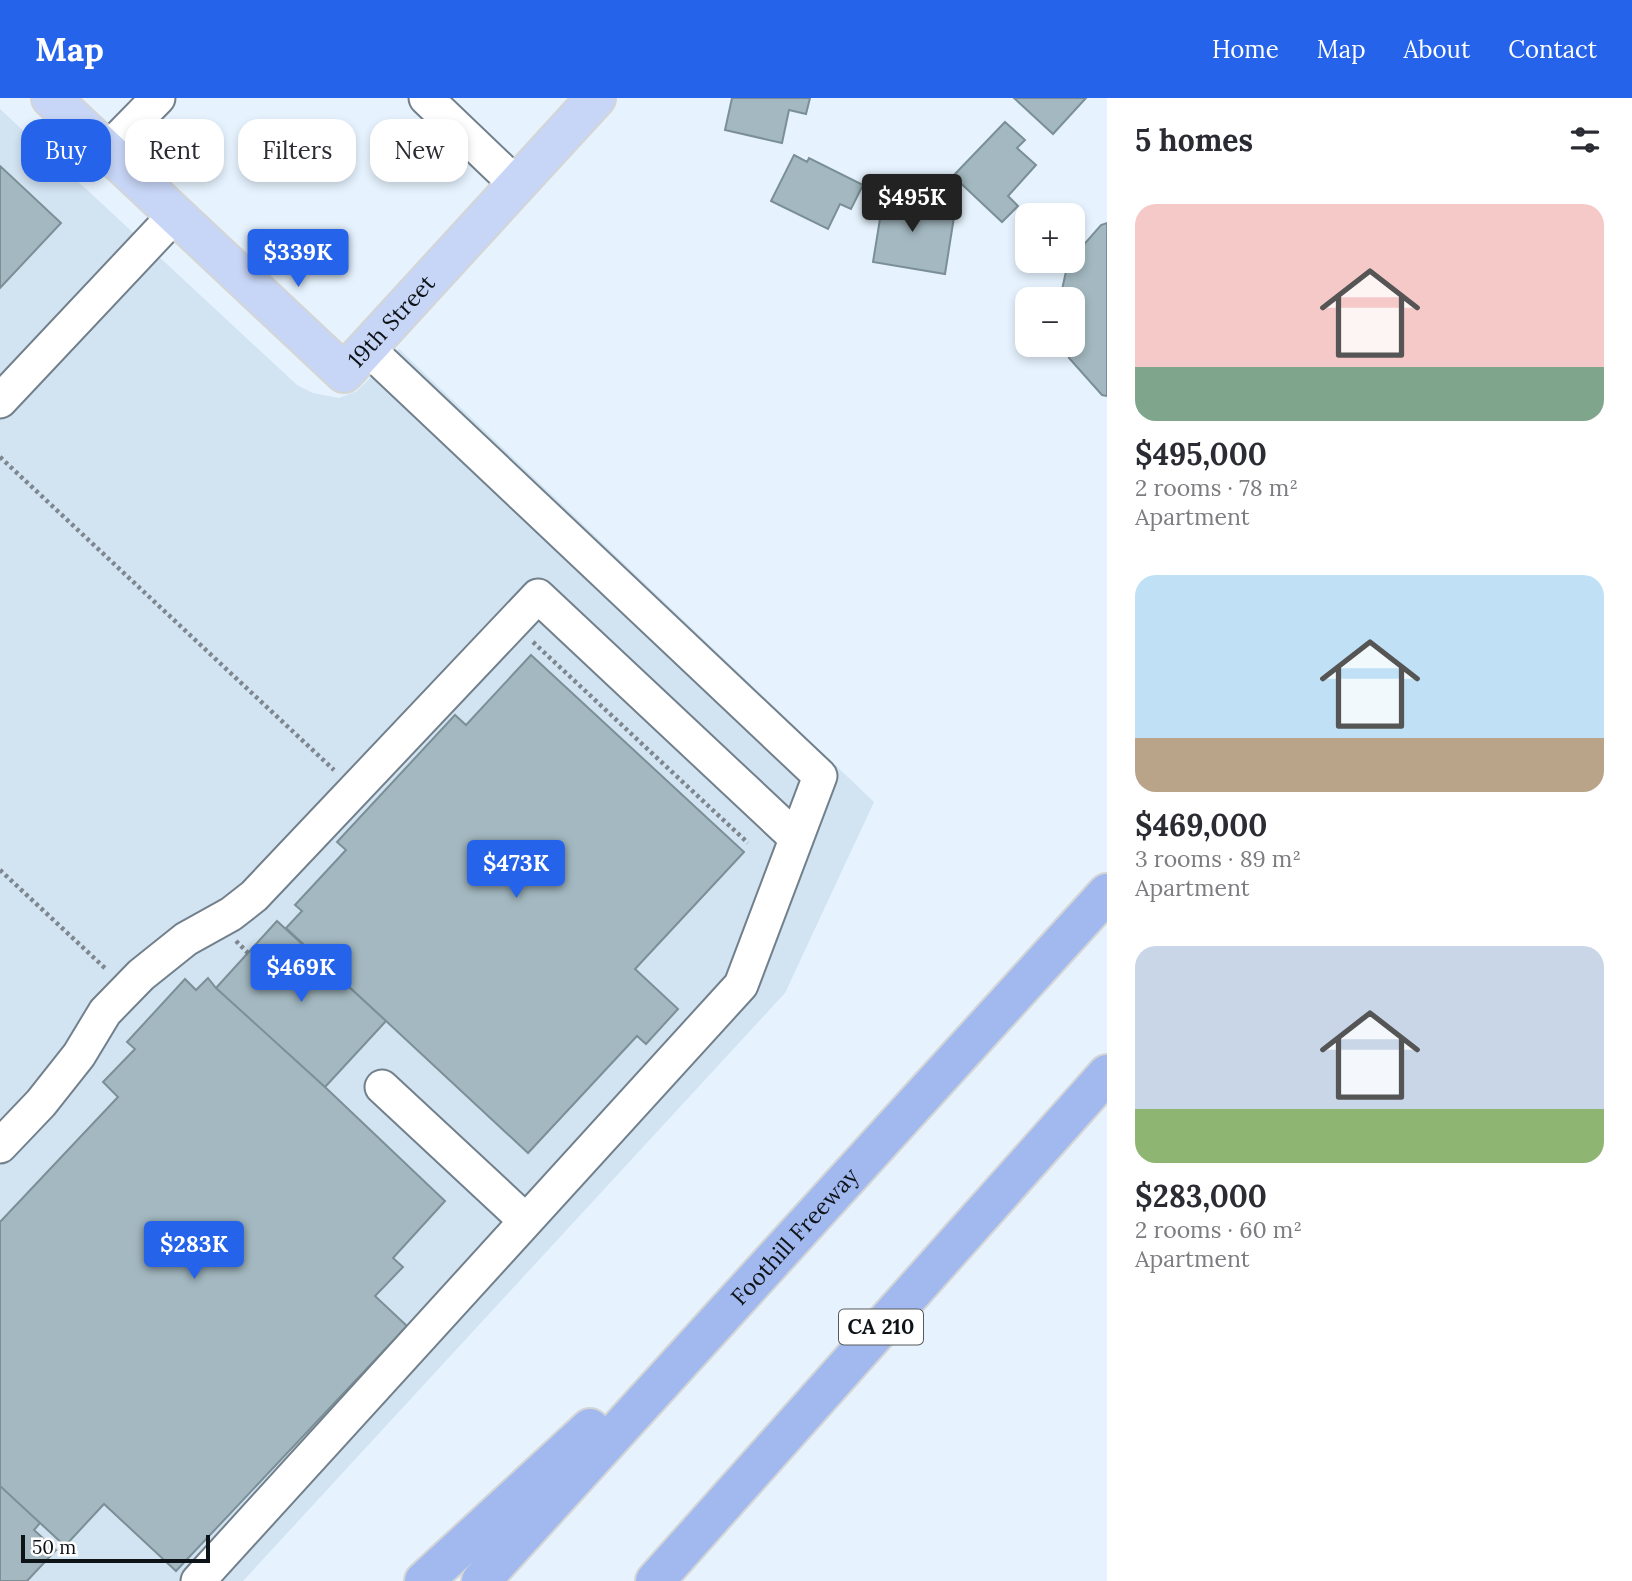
<!DOCTYPE html>
<meta charset="utf-8">
<style>
:root{--surface:#fff;--page:#f7f7f7;--text:#2b2b33;--muted:#7c7c81;--accent:#2563eb}
body{margin:0;font-family:Lora,serif;background:var(--page);color:var(--text);height:100vh;display:flex;flex-direction:column;font-size:26px;white-space:nowrap}
*{box-sizing:border-box;margin:0}
p{font-size:23px;color:var(--muted)}
.icon{flex:none;width:38px;height:38px;fill:none;stroke:currentColor;stroke-width:2;stroke-linecap:round;stroke-linejoin:round}
.map{position:relative;flex:1;overflow:hidden}
.sheet{display:flex;flex-direction:column;background:var(--surface);width:525px}
.sheet>*{flex:none}
.guide{position:absolute;left:21px;top:21px;width:665px;height:63px;display:flex;gap:14px}
.fabs{position:absolute;left:1015px;top:105px;display:grid;gap:14px}
.fabs a{display:grid;place-items:center;width:70px;height:70px;border-radius:14px;background:var(--surface);box-shadow:0 4px 10px #0003;font-size:35px}
.scale{position:absolute;left:21px;bottom:18px;width:189px;box-sizing:border-box;padding-left:7px;border:4px solid #0e1318;border-top:0;font-size:19px;line-height:24px;white-space:nowrap;color:#0e1318;-webkit-text-stroke:5px #fff;paint-order:stroke}
.price{position:absolute;translate:-50% -60px;padding:0 16px;border-radius:7px;background:var(--accent);color:#fff;font-size:23px;line-height:46px;filter:drop-shadow(0 2px 4px #0008)}
.price::after{content:'';position:absolute;left:50%;top:42px;width:21px;height:16px;margin-left:-10px;background:inherit;clip-path:polygon(0 0,100% 0,50% 100%)}
.price.current{background:#222;color:#fff}
ul{padding:0;list-style:none}
li{display:grid;align-content:center;gap:14px;height:371px;padding:0 28px}
li span{display:grid;place-items:center;height:217px;border-radius:21px;color:#555}
li>.icon{margin-inline-start:auto}
span .icon{width:126px;height:126px;fill:#fffc;stroke-width:1}
li b{font-size:30px}
h2{display:flex;justify-content:space-between;align-items:center;height:84px;padding:0 28px;font-size:30px}
.tag{padding:0 24px;border-radius:21px;background:var(--surface);box-shadow:0 4px 10px #0003;font-size:24px;line-height:63px}
.tag.current{background:var(--accent);color:#fff}
header{display:flex;align-items:center;gap:42px;box-sizing:border-box;height:98px;padding:0 35px;background:var(--accent);color:#fff}
header strong{font-size:33px}
nav{display:flex;gap:38px;margin-inline-start:auto;font-size:24px}
main{display:flex;flex:1;min-height:0}
.map>svg:first-child{display:block}
.built{fill:#d2e3f2}
.building{fill:#a3b8c0;stroke:#7b8f96;stroke-width:2}
.lines{fill:none;stroke-linecap:round;stroke-linejoin:round}
.minor-casing{stroke:#72808c;stroke-width:37}
.major-casing{stroke:#d4d5d5;stroke-width:42}
.highway-casing{stroke:#d4d5d5;stroke-width:42}
.path{stroke:#7e878f;stroke-width:4.5;stroke-dasharray:3.5 3.5;stroke-linecap:butt}
.minor{stroke:#fff;stroke-width:33}
.major{stroke:#c7d5f6;stroke-width:38}
.highway{stroke:#a2b9f0;stroke-width:38}
.labels{text-anchor:middle;stroke-width:5;stroke-linejoin:round;paint-order:stroke}
.shield{fill:#fff;stroke:#565a5d;stroke-width:2}
.shield-label{font-size:21px;font-weight:bold;fill:#0e1318}
.street-label{font-size:23px;fill:#0e1318;stroke:#fff}
</style>
<header>
<strong>Map</strong>
<nav><a>Home</a><a>Map</a><a>About</a><a>Contact</a></nav>
</header>
<main>
<div class="map">
<svg width="1107" height="1483" viewBox="0 0 1107 1483">
<rect width="100%" height="100%" fill="#e6f3fe"/>
<path class="built" d="M0 11 297 287 313 295 339 300 357 293 399 251 874 704 785 895 243 1483H0Z"/>
<path class="building" d="M732 0H810L806 16 789 12 782 45 725 32Z
M1014 0H1086L1053 36Z
M1005 24 1025 42 1017 50 1036 67 1008 98 1018 108 1002 124 953 78Z
M794 57 807 64 809 60 863 87 851 111 840 106 828 131 771 103Z
M0 68 61 125 0 190Z
M885 90 924 96 921 113 954 119 945 176 873 164Z
M1107 125V298L1102 297 1069 260 1066 247H1073V201H1060L1068 164 1073 163V159L1101 127Z
M531 557 744 754 635 871 678 911 646 946 637 938 528 1055 286 830 302 813 295 807 346 752 337 744 455 617 466 627Z
M277 823 386 923 325 989 216 890Z
M208 880 216 890 325 989 445 1103 393 1160 403 1169 375 1198 407 1228 176 1473 104 1406 65 1448 0 1388V1124L118 999 103 984 135 951 127 944 185 881 196 892Z
M0 1388 40 1425 34 1432 56 1452 27 1483H0Z"/>
<g class="lines">
<g class="minor-casing">
<path id="minor" d="M426 0 516 86
M107 52 158 0
M0 303 176 116
M382 989 526 1123
M0 1048 41 1005 79 957 105 914 141 877 186 841 231 816 254 798 538 498 796 740
M198 1483 741 887 820 678 366 249"/>
</g>
<g class="major-casing">
<g id="major">
<path id="s1" d="M51 0 344 275 596 0"/>
</g>
</g>
<g class="highway-casing">
<g id="highway">
<path d="M424 1483 590 1330"/>
<path id="s2" d="M481 1483 1107 795"/>
<path d="M655 1483 1107 976"/>
</g>
</g>
<path class="path" d="M0 359 334 672
M533 544 748 745
M0 772 107 872
M236 843 248 855"/>
<use href="#minor" class="minor"/>
<use href="#major" class="major"/>
<use href="#highway" class="highway"/>
</g>
<g class="labels">
<rect class="shield" x="839" y="1211.5" width="84" height="35" rx="5"/>
<g class="shield-label">
<text x="881" y="1236">CA 210</text>
</g>
<g class="street-label">
<text dy="8" stroke="none"><textPath href="#s1" startOffset="472">19th Street</textPath></text>
<text dy="8" stroke="none"><textPath href="#s2" startOffset="466">Foothill Freeway</textPath></text>
</g>
</g>
</svg>
<div class="fabs">
<a>+</a>
<a>−</a>
</div>
<div class="scale">50 m</div>
<b class="price current" style="left:912px;top:136px">$495K</b>
<b class="price" style="left:298px;top:191px">$339K</b>
<b class="price" style="left:516px;top:802px">$473K</b>
<b class="price" style="left:301px;top:906px">$469K</b>
<b class="price" style="left:194px;top:1183px">$283K</b>
<div class="guide">
<a class="tag current">Buy</a>
<a class="tag">Rent</a>
<a class="tag">Filters</a>
<a class="tag">New</a>
</div>
</div>
<section class="sheet">
<h2>5 homes<svg class="icon" aria-label="filters" viewBox="0 0 24 24"><path d="M4 7h16M4 17h16"/><circle cx="9" cy="7" r="2"/><circle cx="15" cy="17" r="2"/></svg></h2>
<ul>
<li><span style="background:linear-gradient(#f6c9c9 75%,#7fa58c 0)"><svg class="icon" aria-label="home" viewBox="0 0 24 24"><path d="M3 11l9-7 9 7M6 9v11h12V9"/></svg></span><div><b>$495,000</b><p>2 rooms · 78 m²</p><p>Apartment</p></div></li>
<li><span style="background:linear-gradient(#bfe0f5 75%,#b9a48a 0)"><svg class="icon" aria-label="home" viewBox="0 0 24 24"><path d="M3 11l9-7 9 7M6 9v11h12V9"/></svg></span><div><b>$469,000</b><p>3 rooms · 89 m²</p><p>Apartment</p></div></li>
<li><span style="background:linear-gradient(#c9d6e8 75%,#8fb573 0)"><svg class="icon" aria-label="home" viewBox="0 0 24 24"><path d="M3 11l9-7 9 7M6 9v11h12V9"/></svg></span><div><b>$283,000</b><p>2 rooms · 60 m²</p><p>Apartment</p></div></li>
</ul>
</section>
</main>
